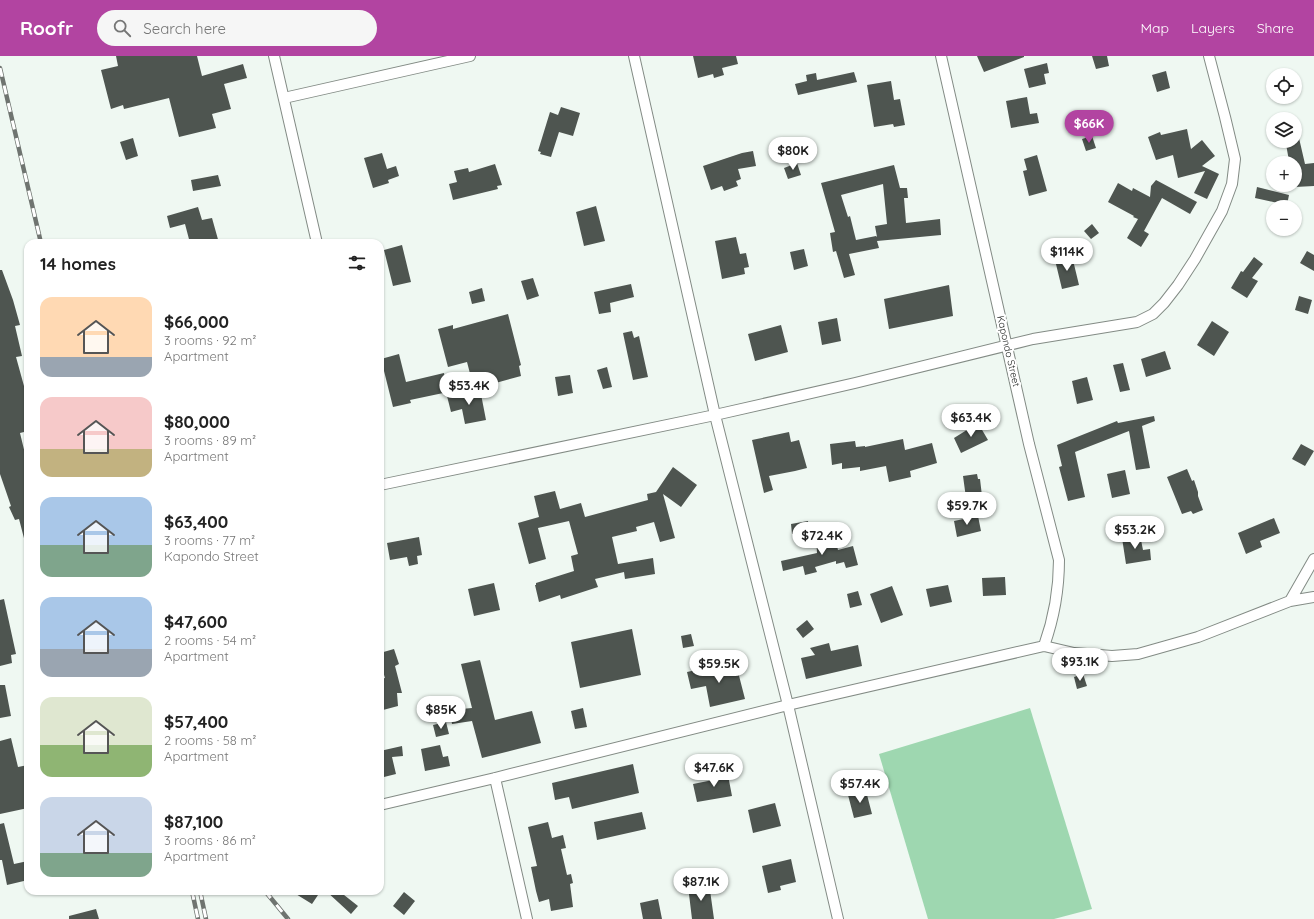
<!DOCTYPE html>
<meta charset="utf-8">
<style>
:root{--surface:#fff;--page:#f6f6f6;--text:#222;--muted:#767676;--accent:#b244a1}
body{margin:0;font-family:Quicksand,sans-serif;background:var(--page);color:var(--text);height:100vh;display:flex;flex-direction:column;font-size:15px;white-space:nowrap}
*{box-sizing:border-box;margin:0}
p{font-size:13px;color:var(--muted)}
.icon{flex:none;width:22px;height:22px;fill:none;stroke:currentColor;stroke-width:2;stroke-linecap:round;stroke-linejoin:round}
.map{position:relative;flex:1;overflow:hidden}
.drawer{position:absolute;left:24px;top:183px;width:360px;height:656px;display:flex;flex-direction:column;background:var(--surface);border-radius:12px;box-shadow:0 1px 3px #0004}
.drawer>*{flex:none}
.controls{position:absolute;left:1266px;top:12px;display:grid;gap:8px}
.controls a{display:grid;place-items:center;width:36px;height:36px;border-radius:50%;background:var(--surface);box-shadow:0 1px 3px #0004;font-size:20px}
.price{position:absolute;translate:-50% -34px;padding:0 9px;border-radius:14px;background:#fff;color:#222;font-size:13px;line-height:26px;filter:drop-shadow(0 1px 2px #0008)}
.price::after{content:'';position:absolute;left:50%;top:24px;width:12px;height:9px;margin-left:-6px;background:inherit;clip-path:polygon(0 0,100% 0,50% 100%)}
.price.selected{background:var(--accent);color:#fff}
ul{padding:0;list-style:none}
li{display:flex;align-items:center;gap:12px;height:100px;padding:0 16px}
li span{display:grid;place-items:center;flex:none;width:112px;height:80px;border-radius:12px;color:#555}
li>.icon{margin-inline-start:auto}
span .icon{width:48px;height:48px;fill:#fffc;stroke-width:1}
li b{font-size:17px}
h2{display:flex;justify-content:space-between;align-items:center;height:48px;padding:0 16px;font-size:17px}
header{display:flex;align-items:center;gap:24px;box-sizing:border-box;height:56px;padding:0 20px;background:var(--accent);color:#fff}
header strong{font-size:19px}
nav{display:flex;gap:22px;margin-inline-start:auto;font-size:14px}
.search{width:280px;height:36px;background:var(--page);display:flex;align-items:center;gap:10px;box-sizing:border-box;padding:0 14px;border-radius:22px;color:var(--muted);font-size:15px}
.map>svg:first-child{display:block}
.green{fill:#9ed7b0}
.building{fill:#4e5550;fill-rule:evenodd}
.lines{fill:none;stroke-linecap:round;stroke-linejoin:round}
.street-casing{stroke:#838b85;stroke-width:12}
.street{stroke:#fff;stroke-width:10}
.rail-casing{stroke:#6f7470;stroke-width:4.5}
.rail{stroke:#fff;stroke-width:3;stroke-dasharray:9;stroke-linecap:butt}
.labels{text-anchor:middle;stroke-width:4;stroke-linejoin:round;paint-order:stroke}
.street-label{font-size:10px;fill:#242725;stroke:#fff}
</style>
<header>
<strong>Roofr</strong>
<div class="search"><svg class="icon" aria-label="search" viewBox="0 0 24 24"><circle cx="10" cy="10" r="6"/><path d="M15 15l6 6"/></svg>Search here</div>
<nav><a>Map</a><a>Layers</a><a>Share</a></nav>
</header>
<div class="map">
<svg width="1314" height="863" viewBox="0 0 1314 863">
<rect width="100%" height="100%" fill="#eff8f2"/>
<path class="green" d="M1030 652 1092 853 1054 863H928L879 698Z"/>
<path class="building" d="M116 0H197L202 20 243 8 247 22 224 28 231 53 212 58 216 72 179 81 169 42 124 53 123 49 111 53 101 14 118 10Z
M693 0H736L738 8 722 12 724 19 714 22 713 18 698 22Z
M977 0H1024V1L984 16Z
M1092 0H1107L1109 10 1096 13Z
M1047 7 1049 17 1044 18 1046 28 1029 32 1024 13Z
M1166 15 1170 32 1157 36 1152 19Z
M854 16 857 26 798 39 795 28 807 25 806 19 816 17 817 24Z
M891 25 894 44 900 43 905 69 894 71 893 68 874 71 867 29Z
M1027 41 1030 58 1037 57 1039 67 1011 72 1006 45Z
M561 51 580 57 573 80 559 76 551 101 540 98 541 96 538 95 550 56 558 59Z
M1087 54 1090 65 1081 67 1078 57Z
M1187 73 1191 93 1202 84 1215 100 1202 110 1219 118 1207 143 1194 137 1205 115 1178 122 1173 99 1156 104 1148 81 1160 76 1161 79Z
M1092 80 1096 92 1086 95 1082 83Z
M133 82 138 100 126 104 120 86Z
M1295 82H1299L1305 108 1314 107V130L1295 131V104L1289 105 1286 88 1295 86Z
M753 95 756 110 738 113 741 123 736 125 738 130 724 135 722 130 711 134 703 110 742 97Z
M382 97 387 113 396 110 399 120 388 124 389 127 373 132 364 102Z
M1037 99 1047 135 1029 140 1023 115 1027 114 1024 103Z
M797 107 801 119 788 123 784 112Z
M495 108 502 129 497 130 498 133 453 144 449 128 457 126 454 115 468 112 469 116Z
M894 109 900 132H907L908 142H904L906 167 940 163 941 179 877 185 879 192 849 198 855 219 844 222 836 195 833 196 830 177 835 176 821 127ZM883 128 887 168 875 170 877 181 876 180 856 184 850 160 848 161 841 139Z
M218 119 221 130 193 135 191 124Z
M1156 124 1197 146 1190 158 1162 142 1144 175 1149 178 1141 191 1127 182 1138 163 1133 161 1134 160 1108 146 1118 127 1132 135 1133 132 1150 141 1151 130Z
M1257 131 1289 139 1287 149 1255 142Z
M596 150 605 185 584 190 576 156Z
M198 151 202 164 212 162 219 187H190L185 168 170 172 167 160Z
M1092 168 1099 177 1091 183 1084 175Z
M736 181 740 198 746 197 749 211 744 212 745 218 722 223 715 185Z
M402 189 411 226 393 230 384 194Z
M804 193 808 210 794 214 790 196Z
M1307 195 1314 199V215L1300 207Z
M1072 200 1079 229 1062 233 1055 204Z
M1254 201 1263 208 1252 222 1258 225 1247 242 1231 232 1241 215 1243 216Z
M0 214H2L13 244 20 269 15 270 22 300 16 301 24 330 28 329V375L20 377 28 410V486H25L19 463 15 464 9 451 11 450 0 418Z
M533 222 539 240 527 244 521 225Z
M631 228 634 241 610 247 611 256 599 258 594 236Z
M949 229 953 260 889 273 884 243Z
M482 232 485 245 472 248 469 236Z
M1299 240 1312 244 1308 258 1295 254Z
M508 258 521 309 519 310 521 320 474 333 467 306 448 311 438 273 453 269V273Z
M837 262 841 285 822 289 818 266Z
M1212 265 1229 276 1214 300 1197 289Z
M781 269 788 296 755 305 748 278Z
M632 275 634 282 639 280 648 321 633 324 623 277Z
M1165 295 1171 313 1146 321 1141 303Z
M399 298 406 326 444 317 448 336 410 344 411 347 393 351 381 303Z
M1123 307 1130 334 1120 336 1113 309Z
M607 311 612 331 603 333 597 314Z
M570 319 573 337 558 340 555 321Z
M1087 321 1093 344 1077 348 1072 325Z
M480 333 486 364 465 368 462 353 451 356 447 340Z
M1154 360 1155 365 1142 370 1150 412 1136 414 1129 375 1075 396 1085 441 1068 445 1059 411 1062 410 1057 389 1117 365 1118 367Z
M978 367 988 384 961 397 954 382Z
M789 376 791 386 799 384 807 412 795 415 769 420 773 434 764 437 752 384Z
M903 383 905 394 932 387 937 407 910 415 911 421 889 426 886 410 860 415V411L842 413V407L832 409 830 388 855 385 856 391 865 390V391Z
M1301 388 1314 395 1305 410 1292 403Z
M673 411 697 429 681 451 663 438 675 482 660 486 654 466 636 471 637 475 612 481 618 508 653 502 655 518 625 523 624 516 595 523 598 531 561 543 560 539 539 546 535 529H536V527L574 515 571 500 578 498 569 465 538 472 546 503 529 508 518 467 539 461 534 440 555 435 560 453 581 447 585 461 648 444 647 438 656 436Z
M1187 413 1192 425 1194 424 1198 436V440L1203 454 1193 458 1191 455 1182 458 1167 421Z
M1125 414 1130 438 1112 442 1107 418Z
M977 418 978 423H980L982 440 966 442 963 420Z
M978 460 981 475 957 481 954 465Z
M1274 462 1280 477 1260 485 1262 491 1246 498 1238 477Z
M808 465 809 475 792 478 791 468Z
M830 476 832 491 837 490 838 494 853 490 858 509 846 512 844 506 836 508V505L815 511 817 516 805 519 803 510 783 515 781 505 817 497 816 477Z
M1140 479 1143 494 1150 493 1151 504 1126 508 1122 482Z
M419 481 422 499 417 500 418 508 409 510 407 501 390 504 387 487Z
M1005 521 1006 539 983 540 982 522Z
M494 527 500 554 474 560 468 533Z
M948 529 952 546 930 551 926 533Z
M892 530 903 559 881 567 870 538Z
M858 535 862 549 850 552 847 538Z
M4 543 16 598 11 599 12 607 0 610V544Z
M807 564 814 573 803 582 796 573Z
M632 573 641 619 580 632 571 586Z
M691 578 694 590 683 592 681 580Z
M829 587 831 595 858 589 862 610 806 623 801 602 815 599 810 592Z
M394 593 399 608 395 610 402 637H397L398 650 383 654 380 642V623L385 622 380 606V597Z
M480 604 495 664 532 655 541 687 482 702 472 665 452 668 450 654 472 652 461 608Z
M723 608V609L726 610 736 608 745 643 710 651 706 630 691 633 687 616Z
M1083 618 1087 630 1077 633 1074 621Z
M0 629H5L11 660 0 662Z
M583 652 587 671 575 673 571 655Z
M446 666 449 678 436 681 433 669Z
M11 682 18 711 28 709V752L0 758V685Z
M440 689 443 701 448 700 450 710 425 715 421 693Z
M402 690 403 700 392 701 396 718 380 722V695Z
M633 708 639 737 572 753 569 741 555 744 552 727Z
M727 714 732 740 697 746 693 728 713 724 711 717Z
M866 735 872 758 854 762 848 739Z
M775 747 781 770 753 777 748 754Z
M642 756 646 773 597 784 594 766Z
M548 766 552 782 563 779 566 792 561 793 567 819 571 818 573 827 570 828 573 851 551 855 549 843 539 846 536 835 531 811 537 810 528 771Z
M4 767 14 808 28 805V824L7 829 2 804H0V768Z
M791 803 796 826 780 830 781 834 768 837 762 810Z
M709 827 714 863H692L688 830Z
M291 835H312L318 839 312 848Z
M326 835H339L358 850 351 858Z
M404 836 415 845 404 859 393 850Z
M658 843 662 863H643L640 847Z
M96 853 99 863H69V860Z"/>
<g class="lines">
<g class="street-casing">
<path id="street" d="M274 0 317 187
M634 0 715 359 788 649 838 863
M941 0 1029 388 1059 504C1059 533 1054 562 1044 590
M284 42 470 0
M380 429 715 359 855 327 1033 283 1137 266 1153 258 1164 247 1178 229 1195 203 1222 155 1232 128 1235 103 1225 61 1209 0
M1290 545 1314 503
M495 722 527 863
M380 749 495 722 788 649 1044 590 1074 597 1112 600 1138 598 1198 581 1290 545 1314 541"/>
</g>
<use href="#street" class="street"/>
<g class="rail-casing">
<path id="rail" d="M0 12 41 187
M192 835 198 863
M200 835 206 863
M265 835 288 863"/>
</g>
<use href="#rail" class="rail"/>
</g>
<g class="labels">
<g class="street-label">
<text transform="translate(1009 295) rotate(77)" y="4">Kapondo Street</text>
</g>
</g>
</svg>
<div class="controls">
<a><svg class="icon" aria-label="locate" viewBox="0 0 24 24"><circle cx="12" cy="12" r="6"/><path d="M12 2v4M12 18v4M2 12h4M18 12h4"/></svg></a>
<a><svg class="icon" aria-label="layers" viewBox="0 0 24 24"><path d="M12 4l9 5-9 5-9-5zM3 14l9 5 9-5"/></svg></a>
<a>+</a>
<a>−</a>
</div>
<b class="price selected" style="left:1089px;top:88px">$66K</b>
<b class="price" style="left:793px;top:115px">$80K</b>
<b class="price" style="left:1067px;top:216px">$114K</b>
<b class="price" style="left:469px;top:350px">$53.4K</b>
<b class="price" style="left:971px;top:382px">$63.4K</b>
<b class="price" style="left:967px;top:470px">$59.7K</b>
<b class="price" style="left:1135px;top:494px">$53.2K</b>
<b class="price" style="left:822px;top:500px">$72.4K</b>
<b class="price" style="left:1080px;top:626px">$93.1K</b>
<b class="price" style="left:719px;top:628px">$59.5K</b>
<b class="price" style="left:441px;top:674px">$85K</b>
<b class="price" style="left:714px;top:732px">$47.6K</b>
<b class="price" style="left:860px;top:748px">$57.4K</b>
<b class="price" style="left:701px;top:846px">$87.1K</b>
<section class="drawer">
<h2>14 homes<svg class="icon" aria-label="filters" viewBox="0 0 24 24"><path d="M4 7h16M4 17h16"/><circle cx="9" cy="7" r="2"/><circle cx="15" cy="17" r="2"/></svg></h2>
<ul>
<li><span style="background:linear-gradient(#ffd9b3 75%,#9aa5b1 0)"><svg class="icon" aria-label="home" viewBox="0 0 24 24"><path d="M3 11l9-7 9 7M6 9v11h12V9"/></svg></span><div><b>$66,000</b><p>3 rooms · 92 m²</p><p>Apartment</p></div></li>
<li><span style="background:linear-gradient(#f6c9c9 65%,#c2b280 0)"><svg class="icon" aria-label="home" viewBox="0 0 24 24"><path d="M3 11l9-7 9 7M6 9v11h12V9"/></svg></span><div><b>$80,000</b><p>3 rooms · 89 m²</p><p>Apartment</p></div></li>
<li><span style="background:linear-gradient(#a9c7e8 60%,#7fa58c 0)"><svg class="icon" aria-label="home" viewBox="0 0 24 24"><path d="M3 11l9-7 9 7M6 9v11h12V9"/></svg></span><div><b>$63,400</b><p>3 rooms · 77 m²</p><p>Kapondo Street</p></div></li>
<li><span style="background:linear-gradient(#a9c7e8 65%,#9aa5b1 0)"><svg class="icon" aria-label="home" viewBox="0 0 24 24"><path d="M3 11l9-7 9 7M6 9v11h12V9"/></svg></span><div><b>$47,600</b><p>2 rooms · 54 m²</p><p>Apartment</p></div></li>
<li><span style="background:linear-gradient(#dfe7d0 60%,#8fb573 0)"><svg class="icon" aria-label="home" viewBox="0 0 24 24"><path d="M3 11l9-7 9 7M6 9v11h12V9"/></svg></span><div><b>$57,400</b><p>2 rooms · 58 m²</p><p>Apartment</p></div></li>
<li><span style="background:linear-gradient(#c9d6e8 70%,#7fa58c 0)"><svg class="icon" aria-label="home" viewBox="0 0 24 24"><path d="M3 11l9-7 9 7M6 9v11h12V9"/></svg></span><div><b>$87,100</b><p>3 rooms · 86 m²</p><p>Apartment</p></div></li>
</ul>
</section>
</div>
